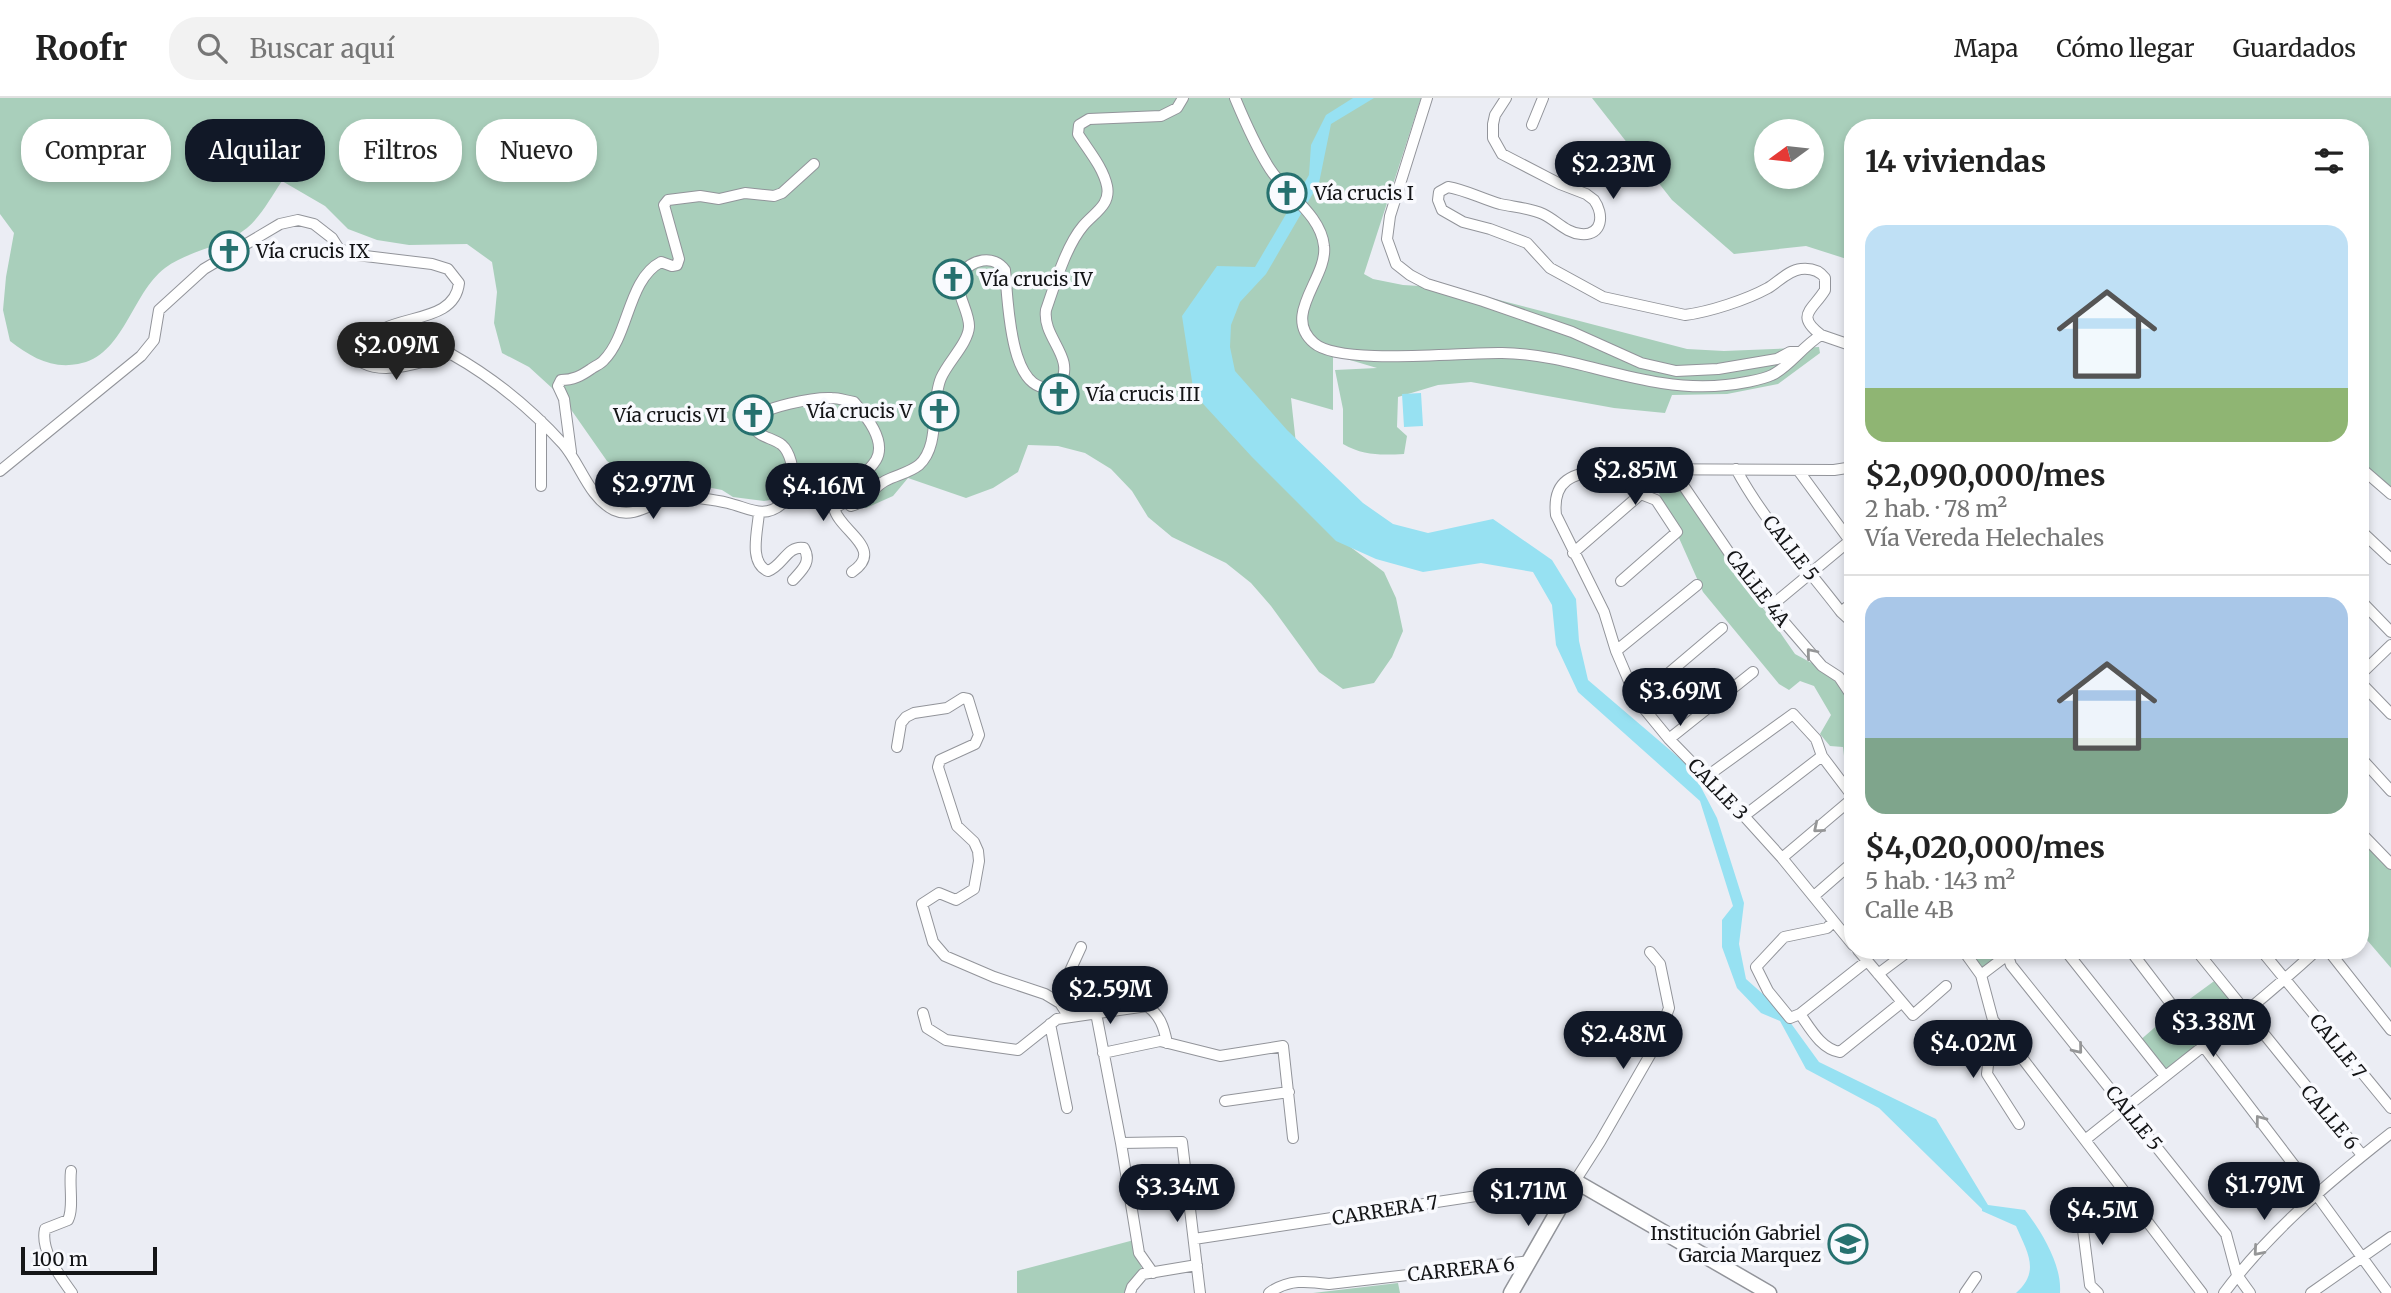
<!DOCTYPE html>
<html lang="es">
<meta charset="utf-8">
<style>
:root{--surface:#fff;--page:#f2f2f2;--text:#222;--muted:#767676;--line:#e0e0e0;--accent:#111827}
body{margin:0;font-family:Merriweather,serif;background:var(--page);color:var(--text);height:100vh;display:flex;flex-direction:column;font-size:26px;white-space:nowrap}
*{box-sizing:border-box;margin:0}
p{font-size:23px;color:var(--muted)}
.icon{flex:none;width:38px;height:38px;fill:none;stroke:currentColor;stroke-width:2;stroke-linecap:round;stroke-linejoin:round}
.map{position:relative;flex:1;overflow:hidden}
.details{position:absolute;left:1844px;top:21px;width:525px;height:840px;display:flex;flex-direction:column;background:var(--surface);border-radius:28px;box-shadow:0 4px 10px #0003}
.details>*{flex:none}
.guide{position:absolute;left:21px;top:21px;width:665px;height:63px;display:flex;gap:14px}
.needle{width:46px;rotate:255deg}
.buttons{position:absolute;left:1754px;top:21px;display:grid;gap:14px}
.buttons a{display:grid;place-items:center;width:70px;height:70px;border-radius:50%;background:var(--surface);box-shadow:0 4px 10px #0003;font-size:35px}
.scale{position:absolute;left:21px;bottom:18px;width:136px;box-sizing:border-box;padding-left:7px;border:4px solid #141517;border-top:0;font-size:19px;line-height:24px;white-space:nowrap;color:#141517;-webkit-text-stroke:5px #f9fafe;paint-order:stroke}
.price{position:absolute;translate:-50% -60px;padding:0 16px;border-radius:24px;background:var(--accent);color:#fff;font-size:23px;line-height:46px;filter:drop-shadow(0 2px 4px #0008)}
.price::after{content:'';position:absolute;left:50%;top:42px;width:21px;height:16px;margin-left:-10px;background:inherit;clip-path:polygon(0 0,100% 0,50% 100%)}
.price.on{background:#222;color:#fff}
ul{padding:0;list-style:none}
li{display:grid;align-content:center;gap:14px;height:371px;padding:0 21px}
li+li{border-top:2px solid var(--line)}
li span{display:grid;place-items:center;height:217px;border-radius:21px;color:#555}
li>.icon{margin-inline-start:auto}
span .icon{width:126px;height:126px;fill:#fffc;stroke-width:1}
li b{font-size:30px}
h2{display:flex;justify-content:space-between;align-items:center;height:84px;padding:0 21px;font-size:30px}
.chip{padding:0 24px;border-radius:28px;background:var(--surface);box-shadow:0 4px 10px #0003;font-size:24px;line-height:63px}
.chip.on{background:var(--accent);color:#fff}
header{display:flex;align-items:center;gap:42px;box-sizing:border-box;height:98px;padding:0 35px;background:var(--surface);border-bottom:2px solid var(--line)}
header strong{font-size:33px}
nav{display:flex;gap:38px;margin-inline-start:auto;font-size:24px}
.search{width:490px;height:63px;background:var(--page);display:flex;align-items:center;gap:18px;box-sizing:border-box;padding:0 24px;border-radius:28px;color:var(--muted);font-size:26px}
.map>svg:first-child{display:block}
.green{fill:#a9cfbb;fill-rule:evenodd}
.water{fill:#97e1f2}
.lines{fill:none;stroke-linecap:round;stroke-linejoin:round}
.street-casing{stroke:#92949a;stroke-width:12}
.secondary-casing{stroke:#92949a;stroke-width:17}
.street{stroke:#fff;stroke-width:10}
.secondary{stroke:#fff;stroke-width:14}
.oneway{stroke:#959697}
.labels{text-anchor:middle;stroke-width:7;stroke-linejoin:round;paint-order:stroke}
.poi-label{font-size:19px;fill:#141517;stroke:#f9fafe;text-anchor:start}
.street-label{font-size:19px;fill:#141517;stroke:#f9fafe}
</style>
<header>
<strong>Roofr</strong>
<div class="search"><svg class="icon" aria-label="search" viewBox="0 0 24 24"><circle cx="10" cy="10" r="6"/><path d="M15 15l6 6"/></svg>Buscar aquí</div>
<nav><a>Mapa</a><a>Cómo llegar</a><a>Guardados</a></nav>
</header>
<div class="map">
<svg width="2391" height="1195" viewBox="0 0 2391 1195">
<rect width="100%" height="100%" fill="#ebedf4"/>
<path class="green" d="M0 0H1421L1364 176 1373 181 1403 187 1453 190 1687 251 1724 253 1819 249 1820 255 1778 286 1727 296 1672 297 1665 315 1614 310 1471 284 1438 287 1398 299 1397 329 1407 338 1404 356C1381 357 1364 358 1343 346V311L1335 272 1377 270 1333 257V312L1291 300 1298 364 1337 439 1384 474 1396 500 1403 533 1392 559 1374 585 1343 591 1319 574 1271 508 1251 485 1226 465 1172 439 1148 419 1132 393 1111 371 1085 355 1058 348 1028 347 1018 374 993 390 966 400 908 380 893 398 866 410 851 404 833 406 802 397 764 403 733 399 722 392 691 386H660L631 382 607 363 572 313 552 290 529 269 502 255 494 225 497 194 492 164 467 146 409 147 377 142 348 131 325 108 282 83C271 99 262 117 247 130 224 149 189 152 165 170 131 196 124 258 78 266 51 271 31 259 10 243L3 212 6 179 14 135 0 116Z
M1592 0H2391V394L2361 368V30H1853V163L1806 148 1734 156 1672 102ZM1766 33H1811V79H1766Z
M1646 384 1675 386 1687 401 1795 556 1830 575 1853 601V675L1844 658 1843 649 1830 648 1820 636 1831 617 1814 588 1800 583 1789 592 1779 586 1703 494 1659 395Z
M2361 736 2391 769V870L2361 835Z
M1964 852H2004L2005 856 1981 876Z
M2217 881 2244 915 2165 978 2138 944 2176 911Z
M1134 1142 1143 1176 1130 1195H1017V1173Z
M1398 1185 1400 1195H1313Z"/>
<path class="water" d="M1353 0H1374L1331 26 1319 85 1266 176 1240 204 1231 227 1230 249 1235 273 1287 332 1363 405 1393 426 1428 435 1493 421 1552 462 1576 501 1579 543 1588 582 1691 670 1717 720 1744 805 1739 846 1746 881 1782 913 1819 964 1936 1021 1988 1107 2025 1112C2042 1134 2062 1167 2060 1195H2016C2041 1173 2027 1154 2016 1128L1982 1113V1111L1879 1010 1806 971 1780 923 1761 915 1737 890 1722 849V822L1733 808 1700 703 1578 594 1556 547 1552 507 1533 474 1481 465 1423 474 1376 461 1336 443 1252 359 1194 296 1182 218 1217 168 1255 169 1309 77 1311 47 1326 17Z
M1421 295 1423 328 1404 329 1402 296Z"/>
<g class="lines">
<g class="street-casing">
<path id="street" d="M1235 0C1245 24 1256 49 1270 71 1286 96 1321 117 1324 148 1328 180 1281 217 1314 245 1340 268 1463 254 1502 255 1578 256 1647 296 1726 287 1737 286 1762 282 1772 277 1788 270 1803 248 1821 237L1853 248
M1427 0 1390 118 1387 141 1396 166 1410 177 1427 186 1483 203 1572 234 1641 265 1676 273 1718 271 1777 261 1790 254H1798
M1506 0 1495 17 1493 26V40L1502 56 1560 86 1586 96 1594 102C1604 116 1603 138 1581 136 1566 135 1556 122 1543 116 1530 110 1514 109 1500 106 1482 101 1466 92 1448 89L1439 94 1438 102 1442 112 1463 124 1490 131 1527 145 1550 170 1603 199 1685 217C1709 214 1746 202 1768 190 1778 184 1789 172 1801 171 1811 170 1819 172 1825 180V192C1812 213 1795 217 1821 237
M1532 27 1543 0
M541 323V388
M571 354 564 301 558 288 561 282C573 282 581 278 591 271 595 268 601 266 604 262 629 237 628 181 661 164L672 168 677 167 679 161 664 107 668 102 700 98 719 101 745 95 774 98 782 95 814 66
M1853 369 1834 372 1603 371C1573 376 1552 381 1556 417L1604 514 1616 553 1637 602 1669 641 1744 718 1782 760 1853 847
M1617 370 1633 393 1656 402 1677 434 1621 483
M2361 370 2391 396
M1672 371 1747 481 1822 568 1839 579 1853 600
M1736 371C1764 423 1805 467 1841 514L1853 525
M1798 372 1850 443
M0 373 141 258 154 242 159 212 204 171 280 126 298 122 314 126 332 140 339 151 357 157 432 166 448 171 459 185C454 231 381 212 364 249 362 253 363 260 363 265 388 278 426 262 451 256 492 279 531 311 563 346 580 365 589 400 614 412 635 422 656 401 675 399 688 398 716 402 728 405 749 410 764 422 783 405 789 399 792 392 793 382 794 372 790 354 782 347 771 338 753 340 752 321 765 309 813 299 832 300 839 300 847 303 854 304 866 318 887 343 876 362 869 374 854 384 845 394L846 404 851 408C866 404 872 390 885 383 896 377 909 375 919 367 941 347 930 306 941 280 948 264 968 245 969 229 970 213 952 191 961 177 971 161 994 156 1005 172 1008 200 1009 310 1060 286 1076 259 1042 240 1046 212 1055 186 1066 148 1083 128 1094 115 1111 107 1107 88 1103 69 1088 52 1078 36L1079 27 1089 21 1161 18 1177 10 1183 0
M846 404 834 410C839 433 886 451 852 474
M759 414C758 432 748 465 768 473 783 468 787 447 804 450 812 464 802 472 793 482
M2361 433 2391 461
M1573 455 1642 395
M2361 503 2391 534
M1771 508 1853 440
M1841 514 1853 504
M1616 553 1697 487
M2361 576 2391 547
M2361 585 2391 616
M1637 602 1722 530
M1669 641 1753 574
M897 649 901 625 906 619 914 615 947 610 963 600 968 601 979 637 975 646 940 662 938 669 957 728 974 744 978 753 979 763 974 791 956 802 939 795 922 806 933 844 945 858 994 879 1045 896 1060 905 1069 919
M2361 660 2391 693
M1706 679 1793 616 1816 641 1822 658 1853 699
M1744 718 1822 658
M2361 735 2391 766
M1782 760 1853 700
M1814 798 1853 764
M1833 824 1827 830 1784 839 1756 869 1768 893 1790 920 1800 916 1867 863
M1858 852 1913 917 1946 888
M1963 852 1981 877 1993 922 1987 976 2019 1026
M2006 852 2011 867 2226 1136 2237 1177 2250 1195
M2065 852 2165 978
M2130 852 2316 1096 2388 1195
M2196 852 2362 1057
M2261 852 2391 1010
M2328 852 2391 932
M1878 876 1910 852
M1981 877 2014 852
M1060 905 1064 886 1081 849
M923 915 927 930 946 942 1018 952 1057 921 1147 908C1160 917 1164 929 1167 945
M1096 915 1121 1045 1139 1155 1153 1175
M1800 916C1810 930 1821 951 1840 954L1901 905
M1993 922 2202 1195
M1050 926 1067 1010
M1103 955 1160 943 1220 958 1283 948 1293 1040
M1225 1003 1289 994
M2085 1042C2163 979 2243 920 2317 852
M1121 1045 1182 1044 1200 1195
M71 1073C69 1088 74 1110 68 1122L45 1131C40 1153 60 1178 72 1195
M2081 1116 2090 1187 2098 1195
M1194 1141 1575 1083 1600 1044 1654 950 1669 910 1660 866 1650 854
M1130 1195 1132 1189 1143 1176 1197 1167
M1269 1195C1288 1181 1307 1183 1329 1186L1530 1163
M1965 1195 1976 1179
M2224 1195C2271 1132 2330 1083 2391 1035
M2311 1195 2391 1139"/>
</g>
<g class="secondary-casing">
<path id="secondary" d="M1511 1195 1575 1083 1769 1195"/>
</g>
<use href="#street" class="street"/>
<use href="#secondary" class="secondary"/>
</g>
<defs><path id="oneway-chevron" d="M-2-3.5L2.5 0L-2 3.5" fill="none" stroke-width="1.6" stroke-linecap="round" stroke-linejoin="round" transform="scale(1.75)"/></defs>
<g class="oneway">
<use href="#oneway-chevron" transform="translate(1811 555) rotate(-130)"/>
<use href="#oneway-chevron" transform="translate(1818 730) rotate(140)"/>
<use href="#oneway-chevron" transform="translate(2078 951) rotate(51)"/>
<use href="#oneway-chevron" transform="translate(2260 1022) rotate(-127)"/>
<use href="#oneway-chevron" transform="translate(2258 1153) rotate(131)"/>
</g>
<defs>
<g id="church-ring" transform="scale(2.0125)"><circle r="9.5" fill="#f9fafe" stroke="#26716f" stroke-width="1.5"/><path d="M-1.2-6h2.4v3.5h3.3v2.4h-3.3V6h-2.4V-.1h-3.3v-2.4h3.3Z" fill="#26716f"/></g>
<g id="school-ring" transform="scale(2.0125)"><circle r="9.5" fill="#f9fafe" stroke="#26716f" stroke-width="1.5"/><path d="M0-5L7-2L0 1L-7-2ZM-4 1L0 2.5L4 1V4Q0 6-4 4Z" fill="#26716f"/></g>
</defs>
<g fill-rule="evenodd">
<use href="#church-ring" x="1287" y="95"/>
<use href="#church-ring" x="229" y="153"/>
<use href="#church-ring" x="953" y="181"/>
<use href="#church-ring" x="1059" y="296"/>
<use href="#church-ring" x="939" y="313"/>
<use href="#church-ring" x="753" y="317"/>
<use href="#school-ring" x="1848" y="1146"/>
</g>
<g class="labels">
<g class="poi-label">
<text x="1314" y="102">Vía crucis I</text>
<text x="256" y="160">Vía crucis IX</text>
<text x="980" y="188">Vía crucis IV</text>
<text x="1086" y="303">Vía crucis III</text>
<text x="912" y="320" text-anchor="end">Vía crucis V</text>
<text x="726" y="324" text-anchor="end">Vía crucis VI</text>
<text x="1821" y="1142" text-anchor="end">Institución Gabriel<tspan x="1821" dy="22">Garcia Marquez</tspan></text>
</g>
<g class="street-label">
<text transform="translate(1791 450) rotate(52)" y="7">CALLE 5</text>
<text transform="translate(1758 490) rotate(52)" y="7">CALLE 4A</text>
<text transform="translate(1718 691) rotate(46)" y="7">CALLE 3</text>
<text transform="translate(2338 948) rotate(51)" y="7">CALLE 7</text>
<text transform="translate(2330 1019) rotate(50)" y="7">CALLE 6</text>
<text transform="translate(2134 1020) rotate(51)" y="7">CALLE 5</text>
<text transform="translate(1385 1112) rotate(-9)" y="7">CARRERA 7</text>
<text transform="translate(1461 1171) rotate(-6)" y="7">CARRERA 6</text>
</g>
</g>
</svg>
<div class="buttons">
<a><svg class="needle" viewBox="-14 -14 28 28"><path d="M0-13l5 13h-10z" fill="#e53935"/><path d="M0 13l5-13h-10z" fill="#767676"/></svg></a>
</div>
<div class="scale">100 m</div>
<b class="price" style="left:1613px;top:103px">$2.23M</b>
<b class="price on" style="left:396px;top:284px">$2.09M</b>
<b class="price" style="left:1635px;top:409px">$2.85M</b>
<b class="price" style="left:653px;top:423px">$2.97M</b>
<b class="price" style="left:823px;top:425px">$4.16M</b>
<b class="price" style="left:1680px;top:630px">$3.69M</b>
<b class="price" style="left:1110px;top:928px">$2.59M</b>
<b class="price" style="left:2213px;top:961px">$3.38M</b>
<b class="price" style="left:1623px;top:973px">$2.48M</b>
<b class="price" style="left:1973px;top:982px">$4.02M</b>
<b class="price" style="left:2264px;top:1124px">$1.79M</b>
<b class="price" style="left:1177px;top:1126px">$3.34M</b>
<b class="price" style="left:1528px;top:1130px">$1.71M</b>
<b class="price" style="left:2102px;top:1149px">$4.5M</b>
<div class="guide">
<a class="chip">Comprar</a>
<a class="chip on">Alquilar</a>
<a class="chip">Filtros</a>
<a class="chip">Nuevo</a>
</div>
<section class="details">
<h2>14 viviendas<svg class="icon" aria-label="filters" viewBox="0 0 24 24"><path d="M4 7h16M4 17h16"/><circle cx="9" cy="7" r="2"/><circle cx="15" cy="17" r="2"/></svg></h2>
<ul>
<li><span style="background:linear-gradient(#bfe0f5 75%,#8fb573 0)"><svg class="icon" aria-label="home" viewBox="0 0 24 24"><path d="M3 11l9-7 9 7M6 9v11h12V9"/></svg></span><div><b>$2,090,000/mes</b><p>2 hab. · 78 m²</p><p>Vía Vereda Helechales</p></div></li>
<li><span style="background:linear-gradient(#a9c7e8 65%,#7fa58c 0)"><svg class="icon" aria-label="home" viewBox="0 0 24 24"><path d="M3 11l9-7 9 7M6 9v11h12V9"/></svg></span><div><b>$4,020,000/mes</b><p>5 hab. · 143 m²</p><p>Calle 4B</p></div></li>
</ul>
</section>
</div>
